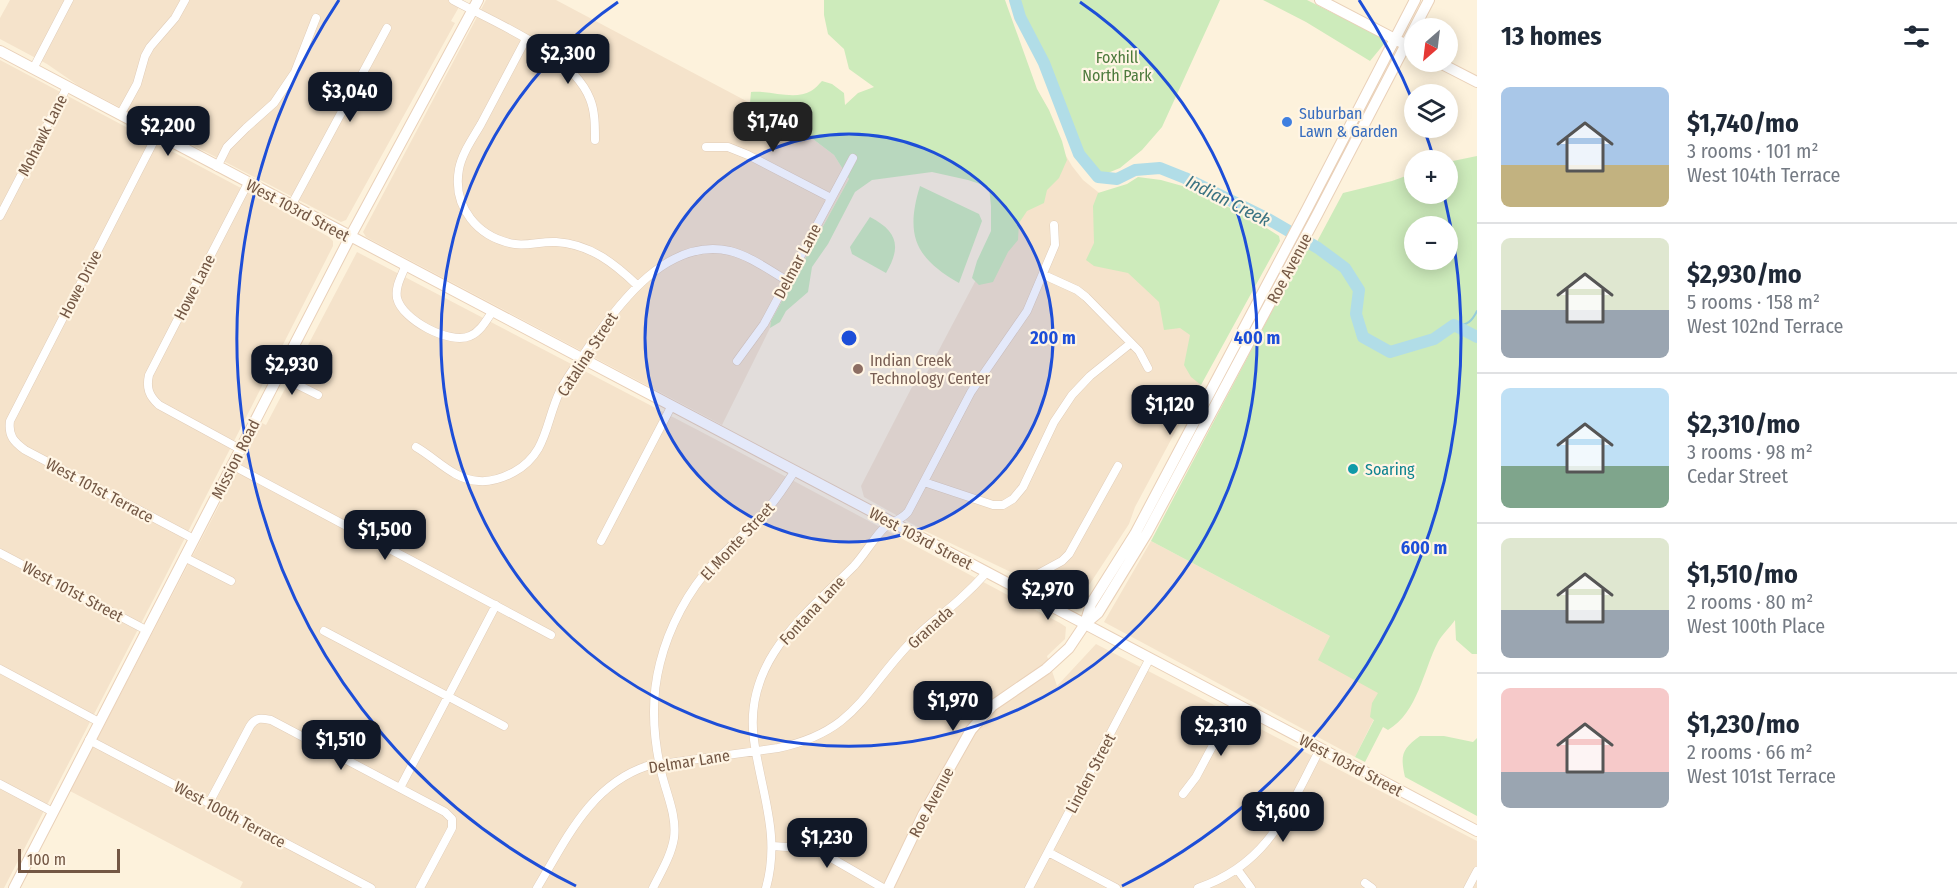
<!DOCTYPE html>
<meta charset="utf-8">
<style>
:root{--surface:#fff;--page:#f2f2f3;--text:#1f2937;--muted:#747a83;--line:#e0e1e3;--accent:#111827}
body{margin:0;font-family:"Fira Sans Condensed",sans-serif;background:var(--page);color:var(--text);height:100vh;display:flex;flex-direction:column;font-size:22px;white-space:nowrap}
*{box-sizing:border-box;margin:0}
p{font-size:20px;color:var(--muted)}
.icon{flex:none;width:33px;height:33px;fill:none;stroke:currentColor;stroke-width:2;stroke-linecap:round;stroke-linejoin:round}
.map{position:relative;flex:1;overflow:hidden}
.drawer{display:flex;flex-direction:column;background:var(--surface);width:480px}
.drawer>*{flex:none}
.needle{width:39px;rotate:208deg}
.buttons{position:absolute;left:1404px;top:18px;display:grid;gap:12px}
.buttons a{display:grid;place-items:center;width:54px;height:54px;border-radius:50%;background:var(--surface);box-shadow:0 3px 15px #0003;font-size:30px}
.scale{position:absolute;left:18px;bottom:15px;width:102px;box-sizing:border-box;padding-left:6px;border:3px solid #735744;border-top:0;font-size:16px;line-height:21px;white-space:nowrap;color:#735744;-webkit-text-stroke:4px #fff5e4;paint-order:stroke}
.price{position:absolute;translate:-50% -51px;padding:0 14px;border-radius:12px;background:var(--accent);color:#fff;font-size:20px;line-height:39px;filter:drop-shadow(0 2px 3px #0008)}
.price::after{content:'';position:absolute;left:50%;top:36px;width:18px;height:14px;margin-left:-9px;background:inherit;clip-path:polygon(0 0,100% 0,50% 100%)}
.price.selected{background:#222;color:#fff}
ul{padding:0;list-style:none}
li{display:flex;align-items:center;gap:18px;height:150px;padding:0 24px}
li+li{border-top:2px solid var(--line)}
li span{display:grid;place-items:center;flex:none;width:168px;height:120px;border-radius:9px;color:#555}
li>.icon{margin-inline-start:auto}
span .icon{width:72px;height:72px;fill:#fffc;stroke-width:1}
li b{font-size:26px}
h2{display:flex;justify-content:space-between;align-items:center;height:72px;padding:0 24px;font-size:26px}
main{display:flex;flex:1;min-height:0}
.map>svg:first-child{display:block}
.residential{fill:#f5e3cb}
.green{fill:#cdebbb;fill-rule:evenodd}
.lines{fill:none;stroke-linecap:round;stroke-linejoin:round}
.stream{stroke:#96cdd9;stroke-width:2}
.river{stroke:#b1dde7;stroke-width:12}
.street-casing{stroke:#e1cdb9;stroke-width:9}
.secondary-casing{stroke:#e9d0b8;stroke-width:12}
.street{stroke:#fff;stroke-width:8}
.secondary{stroke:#fff;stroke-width:10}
.ring{fill:none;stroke:#1d4ed8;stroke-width:3}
.shop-dot{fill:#3f7fe0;stroke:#fff5e4;stroke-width:2}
.education-dot{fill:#8d6e63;stroke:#fff5e4;stroke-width:2}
.culture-dot{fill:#0f9aa8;stroke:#fff5e4;stroke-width:2}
.labels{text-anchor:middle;stroke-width:4.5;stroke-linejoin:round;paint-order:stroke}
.park-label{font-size:16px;fill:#4c7a3c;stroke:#fff5e4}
.shop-label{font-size:16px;fill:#366cbe;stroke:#fff5e4;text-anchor:start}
.street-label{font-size:16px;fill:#735744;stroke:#fff5e4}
.education-label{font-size:16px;fill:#785e54;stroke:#fff5e4;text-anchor:start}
.culture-label{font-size:16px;fill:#0d838f;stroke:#fff5e4;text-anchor:start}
.water-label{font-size:18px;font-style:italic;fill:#3b7382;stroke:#fff5e4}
.centre{fill:#1d4ed8;stroke:#fff5e4;stroke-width:3}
.ring-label{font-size:18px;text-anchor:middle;font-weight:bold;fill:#1d4ed8;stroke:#fff5e4;stroke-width:4.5;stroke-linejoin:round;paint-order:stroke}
</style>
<main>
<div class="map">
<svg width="1477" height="888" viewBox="0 0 1477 888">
<rect width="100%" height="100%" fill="#fdf2dc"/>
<path class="residential" d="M10 0H463L451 21 455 23 346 220 341 222 79 86 47 64 0 39V18Z
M486 0H556L750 103 791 129 809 136 834 155 849 179 771 321 770 328 722 425 366 237 363 232Z
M0 60 254 195 329 237 333 241V246L163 581 4 888H0Z
M1053 134 1072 166 1083 180 1103 196 1218 352 1135 507 1129 524 1078 602H1073L923 530 864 497 861 486 914 383 921 384Z
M357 252 713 438 1060 623 1066 627 1065 639 1047 656 1057 686 1096 644 1477 841V888H240L243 882 70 791 262 423 266 425Z
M1151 541 1330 636 1385 697 1355 757 1104 622Z"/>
<path class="green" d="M824 0H1005L1037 89 1049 110 1062 141 1067 160 1059 178 1047 190 1044 203 1027 211 1019 223 1018 240 1008 252 993 282 979 285 972 278 977 261 991 231V206L989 187 968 180 932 172 872 180 855 192 828 244 812 267 808 292 786 311 780 322 770 328 771 321 849 179 834 155 809 136 791 129 750 103 751 92C770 90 794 101 811 91 815 89 819 84 822 81L832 84 844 93 845 105 858 93 874 87 849 69 844 49 828 34 824 15Z
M1015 0H1220L1162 127 1142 150 1120 168 1098 177 1079 154 1044 63 1020 17Z
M1263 0H1307L1381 37 1384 44 1370 61 1306 22Z
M1477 156V654H1472L1456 640 1455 620C1450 627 1442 635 1438 642 1423 671 1418 712 1388 730L1383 727 1365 762 1355 757 1374 720 1370 717 1372 703 1378 693 1318 660 1330 636 1151 541 1295 267 1308 248 1312 251 1343 193 1392 181 1414 173V194H1448V162ZM1414 226H1448V260H1414Z
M1138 177 1161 180 1186 187 1249 217 1279 236 1280 241 1201 385 1191 377 1184 365 1190 335 1180 328 1164 330 1159 302 1128 273 1094 266 1086 260 1094 243 1093 206 1098 193 1127 184Z
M920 186 979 214 982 221 959 283C915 258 905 235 920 186Z
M870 217C897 231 902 246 886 273L852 254 850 247Z
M1420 736H1444L1473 742 1477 738V816L1405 777C1400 755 1402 749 1420 736Z"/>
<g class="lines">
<path class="stream" d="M1456 326C1468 325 1472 321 1477 311"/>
<path class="river" d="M1015 0 1020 17 1044 63 1079 154 1098 177 1117 179 1135 170 1160 168 1185 178 1268 219 1318 248 1345 268 1359 290 1356 314 1363 337 1390 352 1434 339 1454 325 1477 337"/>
<g class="street-casing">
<path id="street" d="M453 0C495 23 572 53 590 99 595 111 595 126 595 140
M526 39C511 67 496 96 481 124 473 138 462 153 459 169 452 207 478 238 515 244 528 246 542 241 556 242 590 244 614 263 638 286
M33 69 69 0
M120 115 137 84 145 56 150 47 175 18 185 0
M157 135 10 421C8 436 14 442 25 450L194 539
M706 147H728L748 155 831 198
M217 167 227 147 246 128 274 103 295 72 316 18
M291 206 387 28
M0 216 67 87
M405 267C401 277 395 287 397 298 402 320 450 345 470 336 480 332 486 321 492 312
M1044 275 1077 290 1086 297 1139 351 1148 368
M737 361 764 324 853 158
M278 375 318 395
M416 447C437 459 454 480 479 481 492 482 503 478 514 472 548 453 545 422 560 391 568 375 580 360 590 345 620 302 668 237 730 251 750 256 769 270 786 280
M240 449 159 405C149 396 146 388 149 375L248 183
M232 465 551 635
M924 482 993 505H1003L1013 499 1023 487 1054 422 1072 395 1090 376 1131 343
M601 541 671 407
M0 553 146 630
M184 557 231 581
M1024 593 1038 574 1062 561 1069 554 1118 466
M324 631 504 726
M0 669 99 722
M89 740 371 888
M0 784 53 812
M400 788 496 605
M1183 794 1196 777 1235 704
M209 803 250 726C256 717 261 718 271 720L445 812 452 819V828L420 888
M772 846 802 848 826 855 883 888
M1048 852 1116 888
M1237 869 1251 888
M1365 883 1372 888
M537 888C566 840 590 785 647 766L778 748C860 731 865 686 918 635 931 622 946 612 960 599 969 591 978 582 986 573
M653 888C661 872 671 856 674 838 677 815 666 793 661 771 653 736 651 698 660 663 669 627 688 591 713 564 730 546 749 530 765 512 776 500 785 486 794 472
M766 888C781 835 761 792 754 740 743 661 805 615 854 566 864 555 872 541 882 530 889 522 899 522 908 512L971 392 1027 311 1055 245 1054 225
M1029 888 1150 658
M1198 888C1269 864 1288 810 1320 749
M1468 888 1477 871"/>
</g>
<g class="secondary-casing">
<path id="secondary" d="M1320 0 1414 49
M0 51 1477 831
M1438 62 1477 82
M1085 624 1091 604 1135 534 1307 209 1415 0
M14 888 350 237 478 0
M888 888 923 815 971 730 992 706 1046 669 1069 648 1085 624 1098 613 1147 533 1317 215 1429 0"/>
</g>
<use href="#street" class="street"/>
<use href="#secondary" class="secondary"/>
</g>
<circle cx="849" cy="338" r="204" fill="#1d4ed8" fill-opacity=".12"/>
<g class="ring">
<circle cx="849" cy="338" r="204"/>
<path d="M1080 2A408 408 0 1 1 618 2"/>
<path d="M576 886A612 612 0 0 1 339 0M1359 0A612 612 0 0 1 1414 104M1424 129A612 612 0 0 1 1434 159M1444 195A612 612 0 0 1 1122 886"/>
</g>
<circle class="shop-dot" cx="1287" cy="122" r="6"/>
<circle class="education-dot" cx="858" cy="369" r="6"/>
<circle class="culture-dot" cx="1353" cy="469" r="6"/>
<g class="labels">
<g class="park-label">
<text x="1117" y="63">Foxhill<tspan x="1117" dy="18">North Park</tspan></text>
</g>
<g class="shop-label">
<text x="1299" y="119">Suburban<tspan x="1299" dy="18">Lawn &amp; Garden</tspan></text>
</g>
<g class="street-label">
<text transform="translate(42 135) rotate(-63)" y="6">Mohawk Lane</text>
<text transform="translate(298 210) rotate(28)" y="6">West 103rd Street</text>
<text transform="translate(797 261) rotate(-62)" y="6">Delmar Lane</text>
<text transform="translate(1289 268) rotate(-62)" y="6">Roe Avenue</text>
<text transform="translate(80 284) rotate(-63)" y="6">Howe Drive</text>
<text transform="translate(194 287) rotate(-63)" y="6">Howe Lane</text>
<text transform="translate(587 354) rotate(-57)" y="6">Catalina Street</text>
<text transform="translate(235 459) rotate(-63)" y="6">Mission Road</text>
<text transform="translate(100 490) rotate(28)" y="6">West 101st Terrace</text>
<text transform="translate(921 538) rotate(28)" y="6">West 103rd Street</text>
<text transform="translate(737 541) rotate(-47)" y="6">El Monte Street</text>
<text transform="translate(73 591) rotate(28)" y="6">West 101st Street</text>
<text transform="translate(812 610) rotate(-47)" y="6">Fontana Lane</text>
<text transform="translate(930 627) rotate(-42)" y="6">Granada</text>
<text transform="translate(689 761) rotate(-9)" y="6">Delmar Lane</text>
<text transform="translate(1351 765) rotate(28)" y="6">West 103rd Street</text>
<text transform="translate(1090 773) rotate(-62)" y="6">Linden Street</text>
<text transform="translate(931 802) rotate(-62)" y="6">Roe Avenue</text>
<text transform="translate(230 814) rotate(28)" y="6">West 100th Terrace</text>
</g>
<g class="education-label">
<text x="870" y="366">Indian Creek<tspan x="870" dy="18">Technology Center</tspan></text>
</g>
<g class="culture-label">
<text x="1365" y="475">Soaring</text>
</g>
<g class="water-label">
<text transform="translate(1228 201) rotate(27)" y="6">Indian Creek</text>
</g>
</g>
<circle cx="849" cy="338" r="9" class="centre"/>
<g class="ring-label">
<text x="1053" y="344">200 m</text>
<text x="1257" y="344">400 m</text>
<text x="1424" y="554">600 m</text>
</g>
</svg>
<div class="buttons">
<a><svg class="needle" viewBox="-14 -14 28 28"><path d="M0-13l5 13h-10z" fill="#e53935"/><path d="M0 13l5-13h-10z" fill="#747a83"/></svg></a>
<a><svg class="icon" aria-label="layers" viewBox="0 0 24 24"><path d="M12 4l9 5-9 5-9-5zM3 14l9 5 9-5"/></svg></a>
<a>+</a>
<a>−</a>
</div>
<div class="scale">100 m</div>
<b class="price" style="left:568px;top:85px">$2,300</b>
<b class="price" style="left:350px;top:123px">$3,040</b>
<b class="price selected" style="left:773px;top:153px">$1,740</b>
<b class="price" style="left:168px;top:157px">$2,200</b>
<b class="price" style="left:292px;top:396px">$2,930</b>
<b class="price" style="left:1170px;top:436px">$1,120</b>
<b class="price" style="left:385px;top:561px">$1,500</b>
<b class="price" style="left:1048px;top:621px">$2,970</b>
<b class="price" style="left:953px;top:732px">$1,970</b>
<b class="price" style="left:1221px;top:757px">$2,310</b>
<b class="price" style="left:341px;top:771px">$1,510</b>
<b class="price" style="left:1283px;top:843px">$1,600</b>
<b class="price" style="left:827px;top:869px">$1,230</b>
</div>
<section class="drawer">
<h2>13 homes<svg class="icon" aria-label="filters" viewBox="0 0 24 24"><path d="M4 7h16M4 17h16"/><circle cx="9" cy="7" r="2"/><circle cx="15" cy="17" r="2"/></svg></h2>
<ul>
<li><span style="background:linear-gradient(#a9c7e8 65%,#c2b280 0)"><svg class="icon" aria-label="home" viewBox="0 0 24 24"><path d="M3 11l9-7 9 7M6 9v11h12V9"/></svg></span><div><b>$1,740/mo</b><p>3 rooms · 101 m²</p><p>West 104th Terrace</p></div></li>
<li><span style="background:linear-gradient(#dfe7d0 60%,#9aa5b1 0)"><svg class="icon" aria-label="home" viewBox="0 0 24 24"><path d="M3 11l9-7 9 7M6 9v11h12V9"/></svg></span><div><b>$2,930/mo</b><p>5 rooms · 158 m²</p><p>West 102nd Terrace</p></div></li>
<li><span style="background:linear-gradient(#bfe0f5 65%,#7fa58c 0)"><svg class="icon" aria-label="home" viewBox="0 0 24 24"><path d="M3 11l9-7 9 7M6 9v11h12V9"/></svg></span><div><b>$2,310/mo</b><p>3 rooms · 98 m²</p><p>Cedar Street</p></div></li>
<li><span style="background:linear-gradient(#dfe7d0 60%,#9aa5b1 0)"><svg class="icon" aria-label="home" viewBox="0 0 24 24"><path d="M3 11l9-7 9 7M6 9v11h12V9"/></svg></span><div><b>$1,510/mo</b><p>2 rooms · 80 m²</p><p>West 100th Place</p></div></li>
<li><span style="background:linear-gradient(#f6c9c9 70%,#9aa5b1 0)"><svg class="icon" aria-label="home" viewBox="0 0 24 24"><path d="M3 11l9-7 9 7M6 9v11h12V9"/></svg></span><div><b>$1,230/mo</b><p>2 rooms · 66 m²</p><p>West 101st Terrace</p></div></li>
</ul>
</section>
</main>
